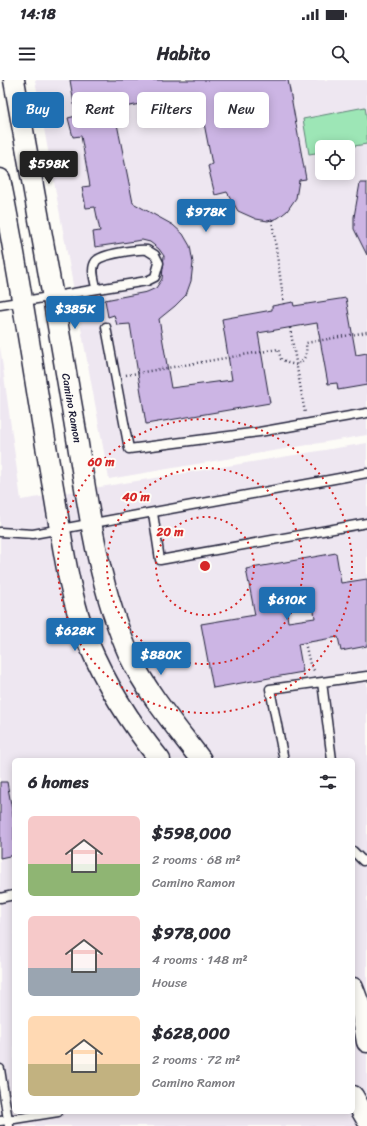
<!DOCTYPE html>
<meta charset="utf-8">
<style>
:root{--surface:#fff;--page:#f7f7f7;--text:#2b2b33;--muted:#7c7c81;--accent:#1f6fb2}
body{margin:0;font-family:Sriracha,sans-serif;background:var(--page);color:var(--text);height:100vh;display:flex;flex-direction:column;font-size:15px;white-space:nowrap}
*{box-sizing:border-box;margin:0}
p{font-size:13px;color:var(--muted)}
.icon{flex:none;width:22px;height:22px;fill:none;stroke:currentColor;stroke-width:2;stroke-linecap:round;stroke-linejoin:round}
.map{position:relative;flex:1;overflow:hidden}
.side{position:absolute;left:12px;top:678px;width:343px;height:356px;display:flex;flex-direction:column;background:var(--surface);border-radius:6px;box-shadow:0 2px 10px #0003}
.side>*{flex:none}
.hud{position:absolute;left:12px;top:12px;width:343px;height:36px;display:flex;gap:8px}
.controls{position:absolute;left:315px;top:60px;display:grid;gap:8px}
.controls a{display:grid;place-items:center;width:40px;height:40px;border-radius:6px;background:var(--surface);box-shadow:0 2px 10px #0003;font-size:20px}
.price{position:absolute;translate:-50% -34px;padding:0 9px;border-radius:4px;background:var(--accent);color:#fff;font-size:13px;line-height:26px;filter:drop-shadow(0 1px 2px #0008)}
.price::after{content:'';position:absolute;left:50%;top:24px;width:12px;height:9px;margin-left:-6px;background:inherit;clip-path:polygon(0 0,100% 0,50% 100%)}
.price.current{background:#222;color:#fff}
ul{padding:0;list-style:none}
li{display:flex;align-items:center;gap:12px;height:100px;padding:0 16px}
li span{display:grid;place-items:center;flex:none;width:112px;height:80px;border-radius:6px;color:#555}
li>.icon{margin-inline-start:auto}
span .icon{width:48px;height:48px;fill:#fffc;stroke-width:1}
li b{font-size:17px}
h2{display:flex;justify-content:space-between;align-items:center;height:48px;padding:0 16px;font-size:17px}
.pill{padding:0 14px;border-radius:6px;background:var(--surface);box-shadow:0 2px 10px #0003;font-size:14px;line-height:36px}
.pill.current{background:var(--accent);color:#fff}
.status{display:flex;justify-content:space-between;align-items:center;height:28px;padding:0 20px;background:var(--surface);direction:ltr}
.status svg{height:11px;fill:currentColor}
header{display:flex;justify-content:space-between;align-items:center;height:52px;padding:0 16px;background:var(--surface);font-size:18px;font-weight:700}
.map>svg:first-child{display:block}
.built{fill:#eee7f1;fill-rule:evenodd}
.green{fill:#9de6b6;stroke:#608478}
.building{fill:#ccb5e4;stroke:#22223b;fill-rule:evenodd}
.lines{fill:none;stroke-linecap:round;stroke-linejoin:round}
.service-casing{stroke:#22223b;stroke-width:11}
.tertiary-casing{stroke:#22223b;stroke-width:23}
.path{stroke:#22223b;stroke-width:2.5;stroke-dasharray:1 3;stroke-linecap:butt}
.service{stroke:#fdfcf7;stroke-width:8}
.tertiary{stroke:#fdfcf7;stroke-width:20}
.ring{fill:none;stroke:#d62828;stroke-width:2;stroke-dasharray:2 4}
.labels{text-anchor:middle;stroke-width:4;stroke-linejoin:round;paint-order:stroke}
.street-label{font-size:11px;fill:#22223b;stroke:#fdfcf7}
.centre{fill:#d62828;stroke:#fdfcf7;stroke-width:2}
.ring-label{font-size:12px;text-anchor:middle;font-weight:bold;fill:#d62828;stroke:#fdfcf7;stroke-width:4;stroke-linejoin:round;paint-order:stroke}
</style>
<div class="status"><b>14:18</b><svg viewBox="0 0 49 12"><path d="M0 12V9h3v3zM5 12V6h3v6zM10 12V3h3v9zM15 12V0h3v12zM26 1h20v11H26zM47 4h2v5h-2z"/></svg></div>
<header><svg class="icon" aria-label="menu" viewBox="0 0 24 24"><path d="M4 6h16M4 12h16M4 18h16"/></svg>Habito<svg class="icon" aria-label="search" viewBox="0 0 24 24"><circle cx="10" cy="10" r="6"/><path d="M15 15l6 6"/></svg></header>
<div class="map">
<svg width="367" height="1046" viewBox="0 0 367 1046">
<rect width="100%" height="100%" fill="#fdfcf7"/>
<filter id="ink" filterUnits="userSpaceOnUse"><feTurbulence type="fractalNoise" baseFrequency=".025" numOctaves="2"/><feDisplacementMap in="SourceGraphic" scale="8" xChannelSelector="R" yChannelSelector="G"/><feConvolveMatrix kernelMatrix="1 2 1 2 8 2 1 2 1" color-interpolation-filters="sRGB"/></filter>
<g filter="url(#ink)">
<path class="built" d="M35 0H367V355L109 399ZM322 67H348V93H322Z
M0 266 21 420 367 363V1046H0ZM14 680H353V1032H14Z"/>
<path class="green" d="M365 27 367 40V64L348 67H322V72L309 74 303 39Z"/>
<path class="building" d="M70 0H288L306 99 299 100 296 118 287 131 278 138 268 141 256 139 238 131 227 112 215 115 208 86 212 84 198 13 114 29 133 123 173 145 183 154 190 166 193 183 191 201 186 215 175 226 159 239 171 308 232 300 222 239 272 230V226L293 222 294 226 346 218 356 275 367 273V305L338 310 337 303 328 304 317 243 258 253 270 323 146 344 130 244 117 245 114 235 108 237 105 220 147 212 156 208 162 199 164 176 159 169 150 162 142 160 95 167 93 152 100 151 95 127 86 128 82 107 90 106 81 56 73 57 68 38 76 36Z
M360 103H367V175L354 149V137Z
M336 473 341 503 367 499V566L341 571 338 557 298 564 303 592 213 608 201 544 255 535 246 489ZM311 511 315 538 288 542 284 515Z
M0 702H7L14 741V775L0 778Z"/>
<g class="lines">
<g class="service-casing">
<path id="service" d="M0 225 147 201 155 197 159 183 155 175 147 170C138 169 102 174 96 181 90 189 95 200 96 208
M106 247 129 369 259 352 367 333
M153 433 160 480 367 443
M0 452 33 454 50 451 367 393
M322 602 367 596
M284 680 270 609 322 602 332 680
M353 771 363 781 367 780
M0 818 14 815
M0 989 8 1040 0 1041
M9 1046 8 1040 58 1032"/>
</g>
<g class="tertiary-casing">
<path id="tertiary" d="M14 0C33 107 53 214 71 322 86 407 94 497 130 577 147 613 177 648 201 680
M0 99C21 201 35 304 53 407 62 458 68 514 88 562 106 605 131 644 160 680
M353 908 361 929 367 962
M353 1016 367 1040"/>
</g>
<path class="path" d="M272 140 284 224
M290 248 305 333
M126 295 278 269 281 279 288 283 297 285C306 279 307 274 306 263L367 252
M305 563 310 584 315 592"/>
<use href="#service" class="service"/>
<use href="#tertiary" class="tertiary"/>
</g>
</g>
<g class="ring">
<circle cx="205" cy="486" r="49"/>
<circle cx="205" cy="486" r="98"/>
<circle cx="205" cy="486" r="147"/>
</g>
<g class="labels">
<g class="street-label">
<text transform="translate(72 328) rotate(80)" y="4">Camino Ramon</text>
</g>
</g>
<circle cx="205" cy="486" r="6" class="centre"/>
<g class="ring-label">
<text x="101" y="386">60 m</text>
<text x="136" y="421">40 m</text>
<text x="170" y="456">20 m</text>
</g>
</svg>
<div class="controls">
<a><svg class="icon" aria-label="locate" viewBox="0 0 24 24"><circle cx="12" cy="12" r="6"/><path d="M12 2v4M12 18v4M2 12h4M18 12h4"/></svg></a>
</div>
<b class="price current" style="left:49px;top:105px">$598K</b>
<b class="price" style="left:206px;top:153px">$978K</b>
<b class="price" style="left:75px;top:250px">$385K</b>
<b class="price" style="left:287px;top:541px">$610K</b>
<b class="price" style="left:75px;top:572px">$628K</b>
<b class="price" style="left:161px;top:596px">$880K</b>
<div class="hud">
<a class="pill current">Buy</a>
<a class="pill">Rent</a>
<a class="pill">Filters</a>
<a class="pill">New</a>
</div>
<section class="side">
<h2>6 homes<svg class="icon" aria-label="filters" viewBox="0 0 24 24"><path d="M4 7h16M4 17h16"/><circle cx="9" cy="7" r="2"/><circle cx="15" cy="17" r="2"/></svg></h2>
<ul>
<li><span style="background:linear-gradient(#f6c9c9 60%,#8fb573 0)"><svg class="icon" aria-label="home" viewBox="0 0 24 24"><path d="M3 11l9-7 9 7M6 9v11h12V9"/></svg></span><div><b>$598,000</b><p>2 rooms · 68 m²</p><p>Camino Ramon</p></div></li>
<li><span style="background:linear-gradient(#f6c9c9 65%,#9aa5b1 0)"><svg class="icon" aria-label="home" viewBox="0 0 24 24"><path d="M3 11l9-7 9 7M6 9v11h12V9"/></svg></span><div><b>$978,000</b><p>4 rooms · 148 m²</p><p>House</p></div></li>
<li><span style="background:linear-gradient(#ffd9b3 60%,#c2b280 0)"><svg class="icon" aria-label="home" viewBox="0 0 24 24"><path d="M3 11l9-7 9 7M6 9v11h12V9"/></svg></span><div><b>$628,000</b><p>2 rooms · 72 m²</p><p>Camino Ramon</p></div></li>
</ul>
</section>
</div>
